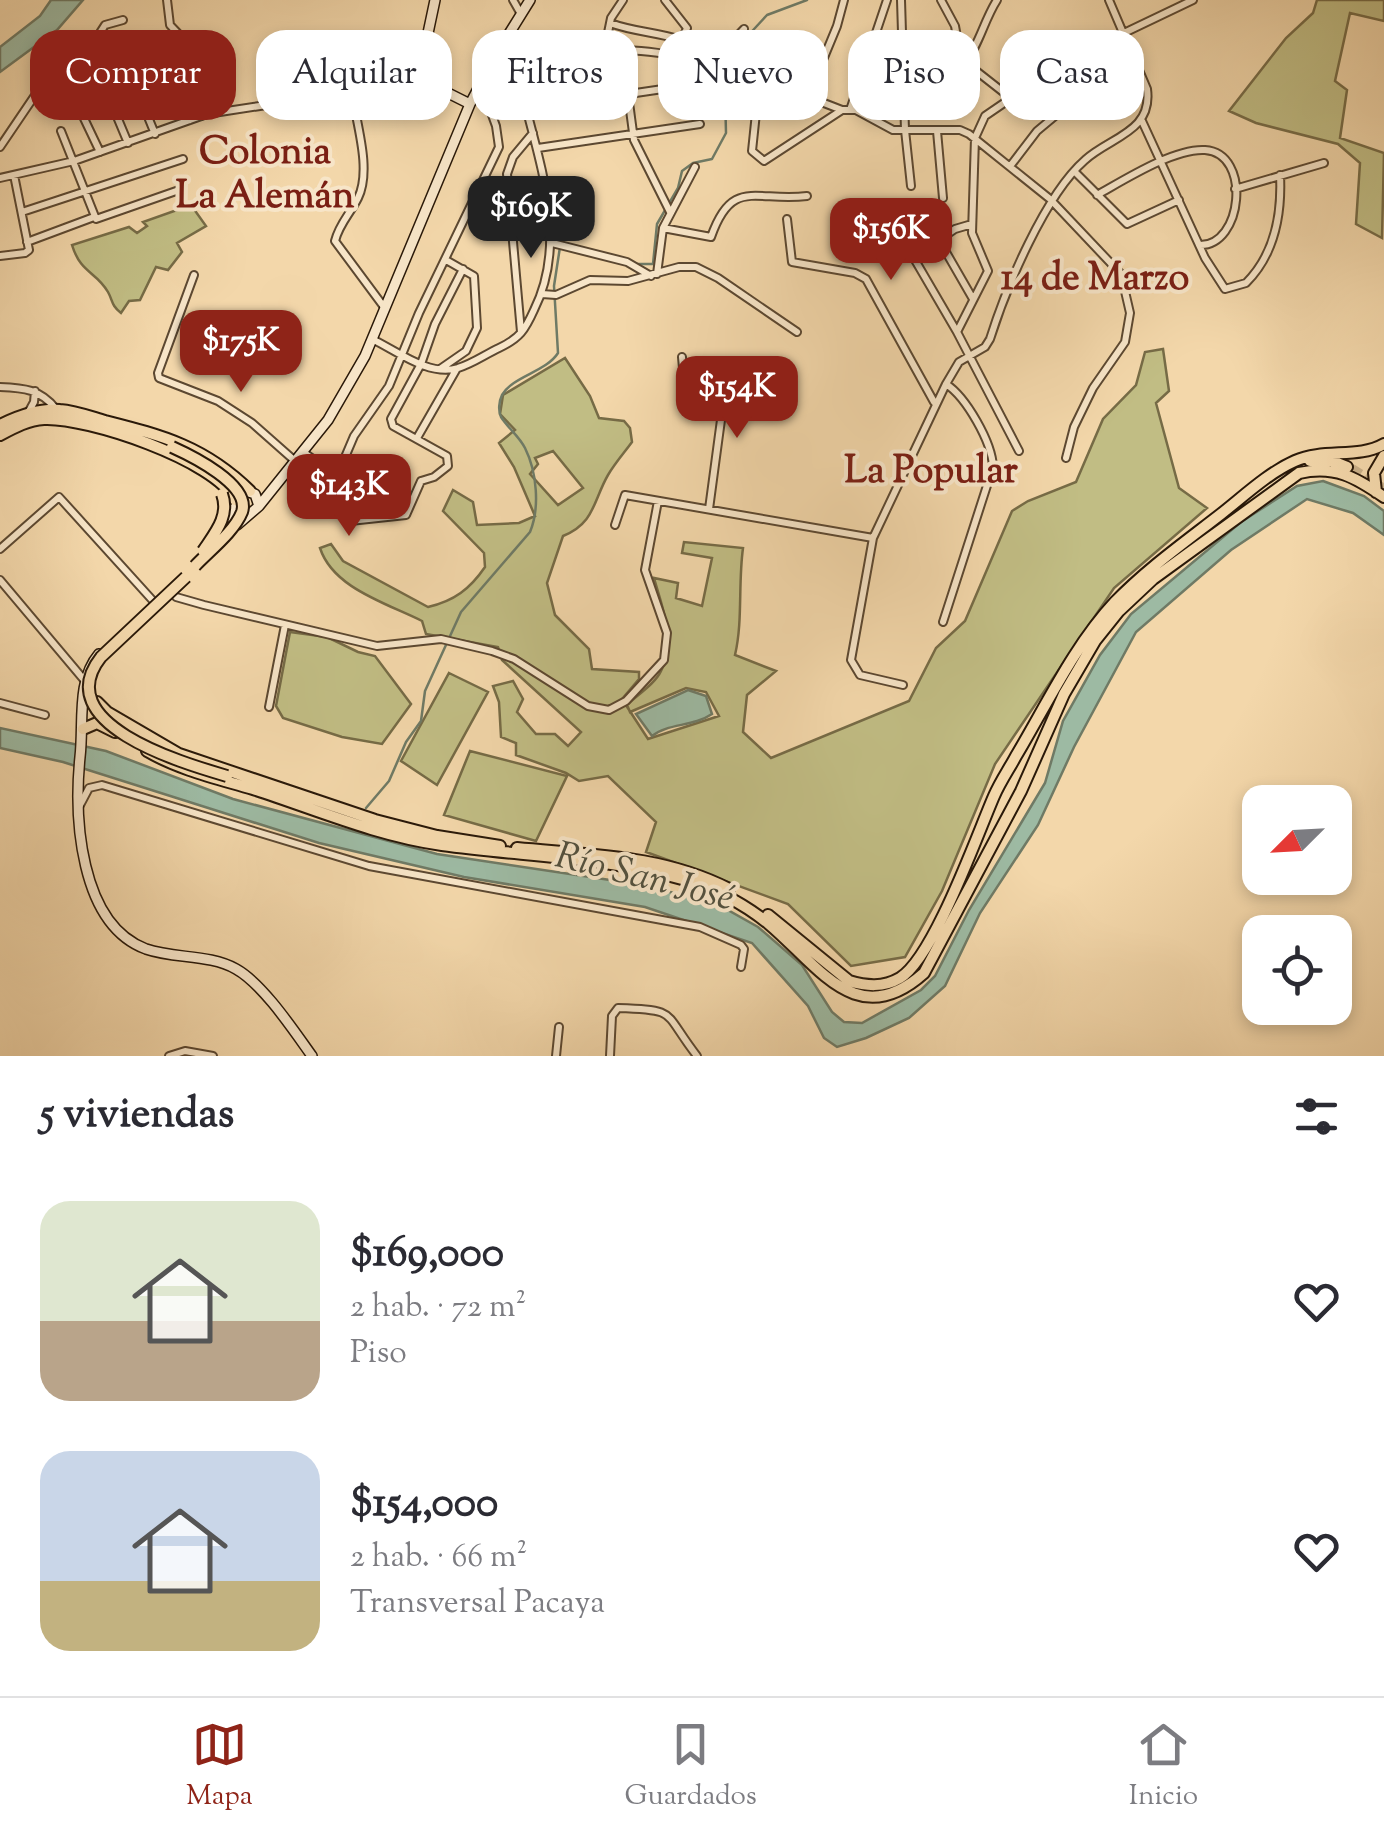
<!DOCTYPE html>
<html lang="es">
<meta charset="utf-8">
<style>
:root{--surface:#fff;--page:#f7f7f7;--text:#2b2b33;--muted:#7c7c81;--line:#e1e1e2;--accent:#8f2418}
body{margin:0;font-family:"Sorts Mill Goudy",serif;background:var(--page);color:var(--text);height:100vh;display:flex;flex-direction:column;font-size:38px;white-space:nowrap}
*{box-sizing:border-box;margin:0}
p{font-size:32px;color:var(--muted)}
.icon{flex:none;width:55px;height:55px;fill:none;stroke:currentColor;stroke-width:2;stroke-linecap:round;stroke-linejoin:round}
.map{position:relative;height:1056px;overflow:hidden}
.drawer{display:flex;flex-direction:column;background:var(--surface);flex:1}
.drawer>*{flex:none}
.hud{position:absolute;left:30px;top:30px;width:1325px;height:90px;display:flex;gap:20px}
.needle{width:65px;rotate:246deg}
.controls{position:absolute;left:1242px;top:785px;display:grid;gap:20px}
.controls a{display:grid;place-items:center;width:110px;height:110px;border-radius:20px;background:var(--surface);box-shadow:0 5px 15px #0003;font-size:50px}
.price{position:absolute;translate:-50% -85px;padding:0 22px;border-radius:20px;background:var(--accent);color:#fff;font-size:32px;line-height:65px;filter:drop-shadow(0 2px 5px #0008)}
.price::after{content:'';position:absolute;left:50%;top:60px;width:30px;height:22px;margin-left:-15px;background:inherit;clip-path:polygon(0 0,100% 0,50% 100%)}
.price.on{background:#222;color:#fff}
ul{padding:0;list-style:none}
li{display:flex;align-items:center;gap:30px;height:250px;padding:0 40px}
li span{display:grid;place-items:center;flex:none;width:280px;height:200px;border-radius:30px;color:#555}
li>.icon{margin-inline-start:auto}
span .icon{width:120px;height:120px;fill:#fffc;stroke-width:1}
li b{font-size:42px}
h2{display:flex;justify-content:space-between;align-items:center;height:120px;padding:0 40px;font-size:42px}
.chip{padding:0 35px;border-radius:30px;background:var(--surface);box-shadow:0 5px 15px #0003;font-size:35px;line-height:90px}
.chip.on{background:var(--accent);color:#fff}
.tabs{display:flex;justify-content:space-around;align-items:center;height:140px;border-top:2px solid var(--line);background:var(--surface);font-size:28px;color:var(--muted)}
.tabs a{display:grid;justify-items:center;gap:5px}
.tabs .on{color:var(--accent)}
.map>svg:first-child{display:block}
.green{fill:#c1bd84;stroke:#766b46;stroke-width:2.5;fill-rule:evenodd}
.water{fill:#9dbaa3;stroke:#6f7a65;stroke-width:2.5}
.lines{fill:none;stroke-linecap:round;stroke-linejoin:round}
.stream{stroke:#6f7a65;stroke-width:2.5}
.primary-tunnel{stroke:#cbb18a;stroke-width:10;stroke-dasharray:10 5;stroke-linecap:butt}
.street-casing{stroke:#5c4831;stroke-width:10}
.secondary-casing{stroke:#2a1909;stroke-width:12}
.primary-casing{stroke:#2a1909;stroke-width:14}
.street{stroke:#f7e5c8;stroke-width:6}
.secondary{stroke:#f7e5c8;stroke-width:9}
.primary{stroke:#f3d7aa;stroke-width:10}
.primary-bridge-casing{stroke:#2a1909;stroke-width:14;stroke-linecap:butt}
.primary-bridge{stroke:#f3d7aa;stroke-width:10}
.labels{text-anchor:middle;stroke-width:8;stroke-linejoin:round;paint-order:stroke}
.neighbourhood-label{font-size:38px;font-weight:bold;fill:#7a1f14;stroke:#f7e5c8}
.water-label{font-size:38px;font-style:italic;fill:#52513f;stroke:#f7e5c8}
</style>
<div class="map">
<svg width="1384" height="1056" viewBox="0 0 1384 1056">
<rect width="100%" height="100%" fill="#f3d7aa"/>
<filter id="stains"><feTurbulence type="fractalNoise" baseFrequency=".002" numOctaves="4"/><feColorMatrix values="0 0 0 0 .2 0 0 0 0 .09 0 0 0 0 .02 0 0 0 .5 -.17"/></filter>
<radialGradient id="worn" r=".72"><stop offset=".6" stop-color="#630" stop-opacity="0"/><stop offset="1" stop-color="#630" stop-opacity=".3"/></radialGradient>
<path class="green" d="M1317 0H1384V21L1350 13 1335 81 1347 90 1340 138 1384 153 1382 238 1356 224 1360 163 1338 144 1256 123 1229 111 1286 38 1313 13Z
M191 205 206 226 177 243 182 252 168 270 156 267 140 300 129 301 121 313C111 305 113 301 108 292 96 271 81 274 72 245L129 227 137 233 147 226 143 222Z
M1163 349 1169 391 1156 403 1179 488 1207 508 1114 588 995 764 942 891 905 957 851 966 788 904 646 852 656 822 608 776 579 781 566 773 516 755V743L501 737 499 702 493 686 513 681 523 699 517 712 536 734H555L568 746 581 732 502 660 498 647 426 634 422 621C386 603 333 588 320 548L331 544 343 561 428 607C454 601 470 589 485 567L484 553 443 511 453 490 473 502 477 525 519 523 535 516 514 467 499 443 515 430 500 414 503 395 565 358 590 396 599 418 624 421 630 428 632 442C624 453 615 463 608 475 593 501 595 523 563 536L547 583 555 615 589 649 592 669 639 672V679L622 699 648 739 719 716 706 692 686 688 630 712 627 705C637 695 655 684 661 671 677 642 662 607 654 578L678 583 676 598 702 606 712 558 682 553 684 542 743 548C738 584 743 621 735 655L776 671 747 695 743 732 771 758 909 701 936 648 965 621 1012 511 1028 501 1076 482 1103 419 1136 385 1145 352ZM553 451 583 488 558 505 530 474 538 464 535 458Z
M290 632 327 637 358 652 375 656 411 704 382 744 342 737 283 718 276 706Z
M449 673 488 692 437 785 401 761Z
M470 751 567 776 536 841 444 815Z"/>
<path class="water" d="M51 0H83L57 30 0 72V47L40 16Z
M1323 481 1364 496 1384 511V535L1353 513 1307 499 1231 550 1136 632 1074 747 1038 825 980 913 945 986 909 1018 866 1038 837 1047 824 1038 808 1006 752 943 645 907 464 877 319 843 63 762 0 748V728L106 751 233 799 437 854 610 880 710 900 758 927 802 965 832 1012 844 1022 862 1023 921 990 935 976 969 910 1045 783 1063 721 1100 655 1131 614 1241 522 1297 486Z
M688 690 706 696 712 714C693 727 668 723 652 736L636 714Z"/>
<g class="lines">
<path class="stream" d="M563 243 586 249
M637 264H653L657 224 678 188 682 171 693 163 712 159 726 133 725 93 744 40 767 15 807 0
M366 808 389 781 406 742 421 721 425 691 461 612 530 532C540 508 537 472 525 448 519 436 508 428 501 417 498 411 499 401 502 395 513 376 546 372 558 353L554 286 560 247"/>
<path class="primary-tunnel" d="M1352 469 1384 489"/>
<g class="street-casing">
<path id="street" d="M167 0 170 25 190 46 194 58 202 116
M513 0 521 14
M665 0 687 28 675 58
M901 0 905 130 911 186
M941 0 955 26 961 59 1012 99
M610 23C634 32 657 32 681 40
M1124 33 1193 0
M501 46C539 68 576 52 616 50 655 49 717 63 756 72L760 75 752 151 764 161 842 110H856L893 130H960L969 134 1050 199 1121 274 1130 313 1125 342 1093 388 1074 427 1066 458
M617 50 628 95 634 140 670 212
M604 52 611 18 623 0
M965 62C979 46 984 20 997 0
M711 64 744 29
M135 85 155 134
M105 88 128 143
M155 92 157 98 190 120
M352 93C356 123 372 169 358 198 350 214 339 224 335 241L384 307
M760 96 781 98 798 93 842 110
M808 96 837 26 844 0
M527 109 690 85
M80 110 100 152
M850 110 887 0
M1142 121 1205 258 1225 289 1246 283C1275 254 1282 215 1280 175
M61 131 96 219 179 190
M937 131 943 198
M0 147 65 51 88 44 96 39 105 25 123 20
M538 148 700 124
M1011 165 1037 131 1067 106
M1074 171 1127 224 1179 200
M0 178 74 161 207 114 424 81
M1235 189 1324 163
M1097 195C1124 180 1174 148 1205 150 1252 153 1243 247 1199 245
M22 212 183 159
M787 219 792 262 855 273 866 279 934 402
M663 228 711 237C732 177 755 202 807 196
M901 236 957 332 1019 451
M939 240 955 229 972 224
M27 242 94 217
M552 243 627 262 651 276
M0 256 25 253 29 250 14 175
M913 256 939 240 973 299
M657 274 663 228 695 167
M194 275 158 373 159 378 218 401 252 423 295 461
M542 294 556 295 590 280 628 281 679 267H696L718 278 797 332
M521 332 507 174 513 157 533 133
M957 332 988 271 972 233 975 138 985 116 1004 103 1052 88
M372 339C397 351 429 377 458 368 472 364 486 354 499 348 520 338 525 330 534 310 575 228 527 136 514 53
M682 357 683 368 691 382 726 388
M440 369 466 351 477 328 474 276 446 260
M0 387C24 388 40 389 56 409
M28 413 34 402 35 391
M417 438 456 370
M303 452C339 478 344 475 350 521L406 515 421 481
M337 476 354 436 389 386 419 313 499 147 496 126 481 85
M421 481 434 477 448 466 447 456 393 426 391 419 421 364 435 324 463 269
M709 509 728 368
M615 525 625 495 873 538
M0 549 59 497 155 603
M0 580 85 681
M172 592 176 597 204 605 377 646 441 639 492 651 514 659 588 706 609 710 626 701 664 660 667 633 645 570 658 501
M943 622 993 467C992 442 966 397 946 384
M903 685 860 675 851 660 873 538 946 384 959 362 985 347 990 339C1006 288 1045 195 1085 160 1110 137 1153 132 1147 89L1109 0
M0 703 45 715
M269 707 285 625
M79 807 89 788 102 785 369 866 700 927 741 945 744 949 741 967
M169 1056 185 1051 213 1056
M556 1056 559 1027
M610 1056 612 1016 618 1008C679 1010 662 1011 697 1056"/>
</g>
<g class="secondary-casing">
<path id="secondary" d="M435 0 420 71 424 81 470 104
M259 506 328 420 365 356 470 104 494 58 530 0
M237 525 259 506 255 494 245 491
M221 528 236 506
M99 654C76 681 84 723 80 757 74 816 79 924 146 949 175 959 209 954 236 969 263 984 294 1031 312 1056"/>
</g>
<g class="primary-casing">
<path id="primary" d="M0 425C18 416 39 408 60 410 75 411 91 417 105 421 164 436 205 447 250 491
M0 435C15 427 28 420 44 419 87 417 216 460 235 500
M1310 461H1332L1347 467
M1376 492 1374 473 1384 456
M97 702 107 712 179 754 375 820 437 836 500 846
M83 729 97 723 115 732
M147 751C180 770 216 778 253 789 315 809 377 836 442 845 520 856 607 857 682 879 714 888 743 903 769 924 819 966 857 1033 924 973L1021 791 1064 694 1095 641 1119 611 1153 579 1299 473C1335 465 1355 477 1384 497
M517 848C590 855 663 855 729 889
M768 915 849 981C866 986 883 988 900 978 934 957 977 835 994 796 1000 782 1009 769 1016 756 1047 704 1074 646 1115 602 1147 569 1185 542 1221 514 1244 496 1268 473 1295 461 1324 448 1358 459 1384 444"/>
</g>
<use href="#street" class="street"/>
<use href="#secondary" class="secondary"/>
<use href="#primary" class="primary"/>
<g class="primary-bridge-casing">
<path id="primary-bridge" d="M172 447C192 456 251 485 242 512 234 532 209 551 195 566
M203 551C215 533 230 516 222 494
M186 577 101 657C48 724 183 763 227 776"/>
</g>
<use href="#primary-bridge" class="primary-bridge"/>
</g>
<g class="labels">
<g class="neighbourhood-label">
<text x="265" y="163">Colonia<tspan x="265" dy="44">La Alemán</tspan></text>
<text x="1095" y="289">14 de Marzo</text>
<text x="931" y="482">La Popular</text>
</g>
<g class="water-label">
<text transform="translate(645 875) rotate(14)" y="13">Río San José</text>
</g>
</g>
<rect width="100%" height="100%" filter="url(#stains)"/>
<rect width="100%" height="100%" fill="url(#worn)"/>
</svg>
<div class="controls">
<a><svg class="needle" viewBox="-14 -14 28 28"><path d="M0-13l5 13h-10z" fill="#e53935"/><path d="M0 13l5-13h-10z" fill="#7c7c81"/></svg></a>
<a><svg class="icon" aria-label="locate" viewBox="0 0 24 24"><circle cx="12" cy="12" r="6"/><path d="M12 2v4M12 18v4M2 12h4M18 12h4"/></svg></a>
</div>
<b class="price on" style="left:531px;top:261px">$169K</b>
<b class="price" style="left:891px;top:283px">$156K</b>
<b class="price" style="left:241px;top:395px">$175K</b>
<b class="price" style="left:737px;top:441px">$154K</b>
<b class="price" style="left:349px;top:539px">$143K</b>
<div class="hud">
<a class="chip on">Comprar</a>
<a class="chip">Alquilar</a>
<a class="chip">Filtros</a>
<a class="chip">Nuevo</a>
<a class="chip">Piso</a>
<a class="chip">Casa</a>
</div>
</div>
<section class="drawer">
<h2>5 viviendas<svg class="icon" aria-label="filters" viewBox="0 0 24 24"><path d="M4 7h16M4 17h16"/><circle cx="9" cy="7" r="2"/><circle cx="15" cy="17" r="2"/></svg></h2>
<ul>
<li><span style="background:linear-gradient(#dfe7d0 60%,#b9a48a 0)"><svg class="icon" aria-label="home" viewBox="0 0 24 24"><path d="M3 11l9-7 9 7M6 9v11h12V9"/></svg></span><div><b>$169,000</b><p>2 hab. · 72 m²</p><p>Piso</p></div><svg class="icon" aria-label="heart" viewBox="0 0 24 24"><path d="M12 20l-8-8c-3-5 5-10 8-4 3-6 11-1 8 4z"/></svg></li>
<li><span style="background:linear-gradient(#c9d6e8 65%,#c2b280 0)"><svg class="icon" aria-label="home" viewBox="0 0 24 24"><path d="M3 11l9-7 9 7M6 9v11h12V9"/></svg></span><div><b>$154,000</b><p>2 hab. · 66 m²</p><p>Transversal Pacaya</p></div><svg class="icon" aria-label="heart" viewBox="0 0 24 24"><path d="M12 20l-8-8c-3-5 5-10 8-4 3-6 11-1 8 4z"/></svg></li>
</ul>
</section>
<nav class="tabs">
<a class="on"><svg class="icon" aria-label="map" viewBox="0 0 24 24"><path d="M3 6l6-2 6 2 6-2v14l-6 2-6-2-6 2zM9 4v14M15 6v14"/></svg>Mapa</a>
<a><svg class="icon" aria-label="saved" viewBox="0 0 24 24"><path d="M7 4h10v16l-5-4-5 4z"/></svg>Guardados</a>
<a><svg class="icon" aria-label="home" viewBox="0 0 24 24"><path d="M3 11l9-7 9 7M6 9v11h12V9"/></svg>Inicio</a>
</nav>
